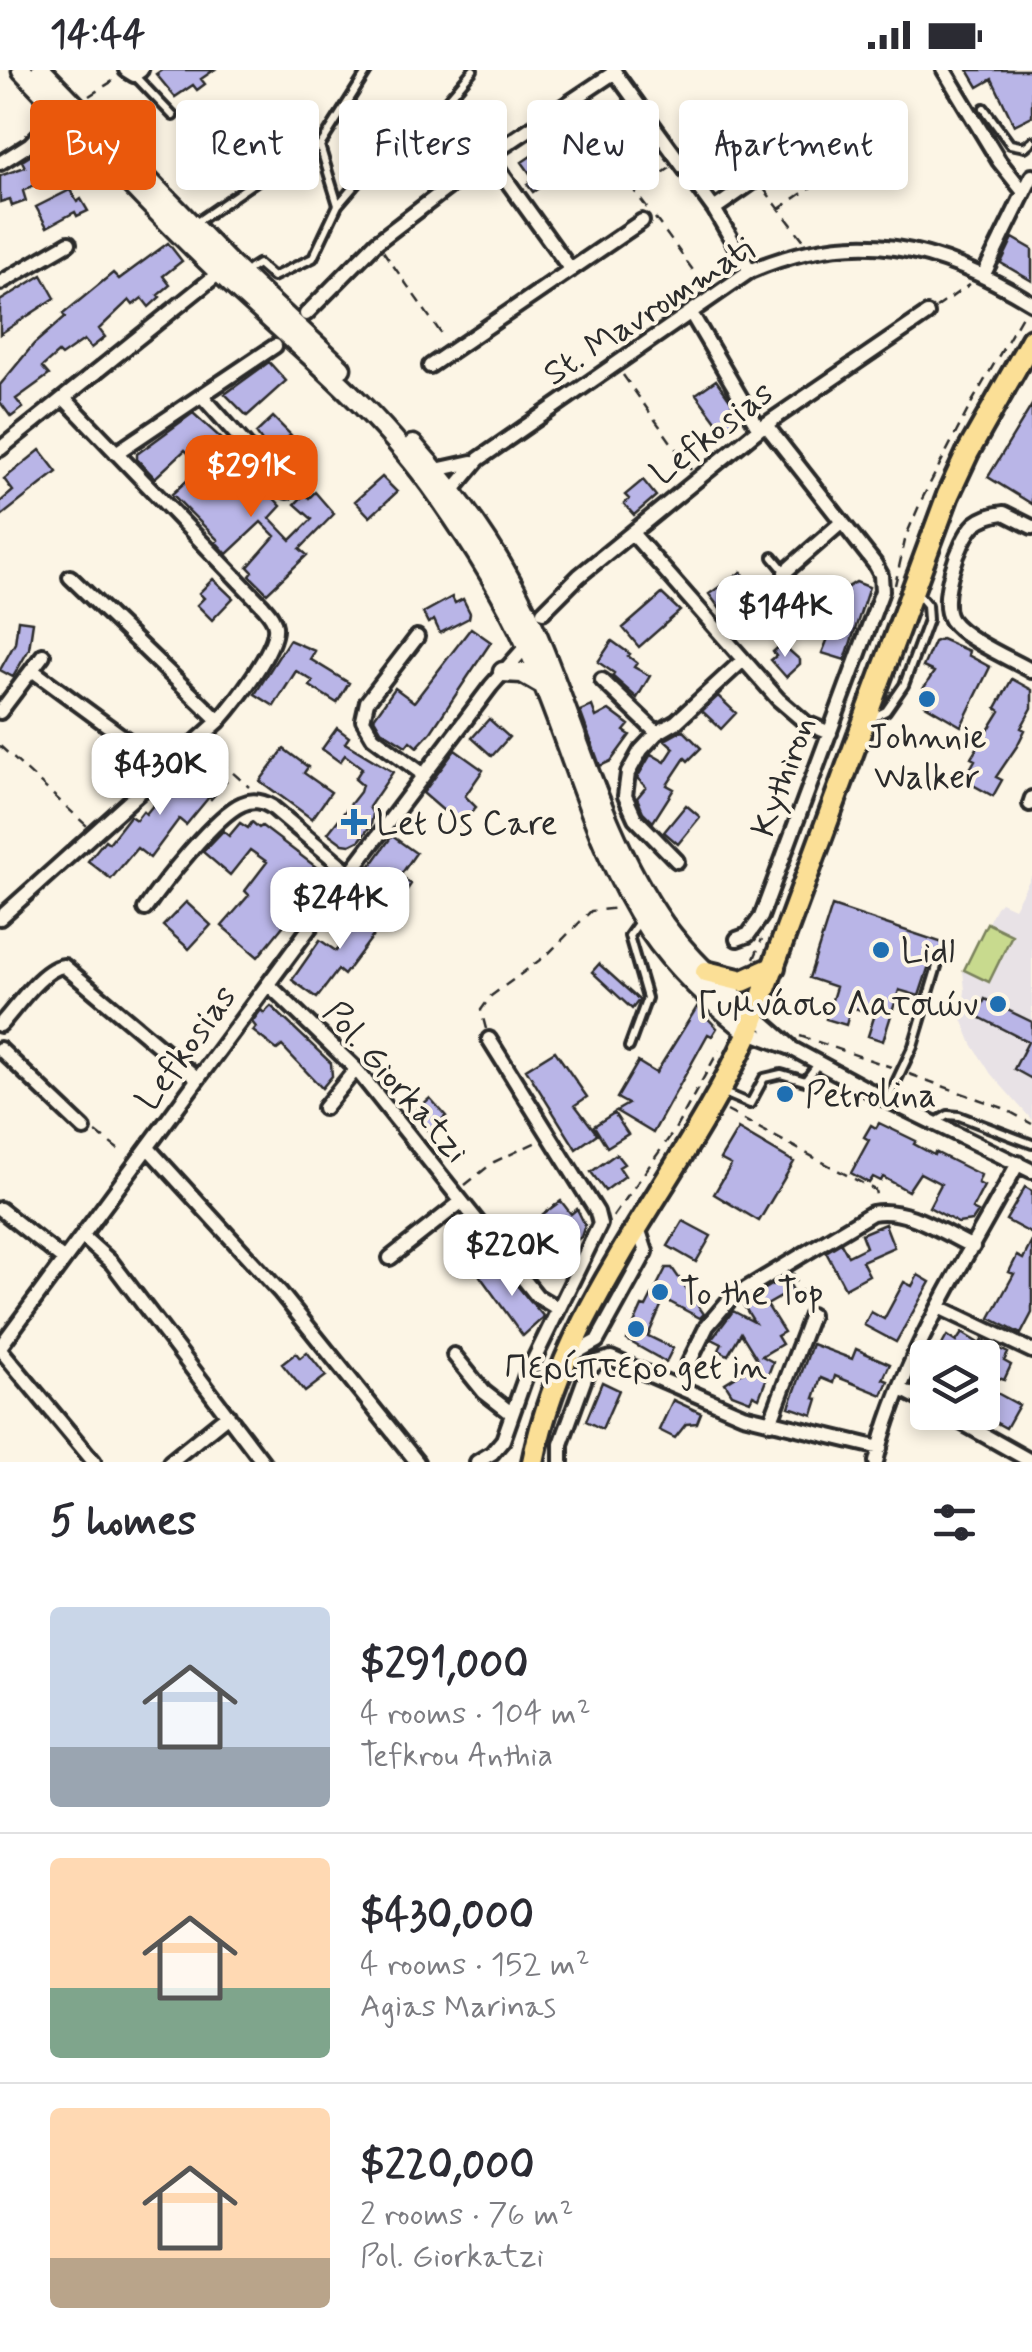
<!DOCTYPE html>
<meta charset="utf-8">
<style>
:root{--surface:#fff;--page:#f2f2f3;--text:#2b2b33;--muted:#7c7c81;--line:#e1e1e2;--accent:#ea580c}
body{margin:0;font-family:Mynerve,sans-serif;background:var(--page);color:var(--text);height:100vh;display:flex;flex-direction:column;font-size:38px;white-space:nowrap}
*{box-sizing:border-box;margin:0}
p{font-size:32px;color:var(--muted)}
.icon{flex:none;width:55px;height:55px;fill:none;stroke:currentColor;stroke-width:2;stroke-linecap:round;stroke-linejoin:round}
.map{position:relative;height:1392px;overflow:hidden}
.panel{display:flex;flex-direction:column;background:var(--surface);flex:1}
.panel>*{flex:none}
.top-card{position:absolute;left:30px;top:30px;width:972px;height:90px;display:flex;gap:20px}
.tools{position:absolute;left:910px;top:1270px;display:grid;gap:20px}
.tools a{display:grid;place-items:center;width:90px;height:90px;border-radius:10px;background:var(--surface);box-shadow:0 5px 15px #0003;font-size:50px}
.price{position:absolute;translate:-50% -85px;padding:0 22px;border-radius:20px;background:#fff;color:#222;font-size:32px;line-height:65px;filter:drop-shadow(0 2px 5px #0008)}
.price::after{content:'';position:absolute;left:50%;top:60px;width:30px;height:22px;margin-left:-15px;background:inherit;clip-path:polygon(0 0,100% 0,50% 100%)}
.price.current{background:var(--accent);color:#fff}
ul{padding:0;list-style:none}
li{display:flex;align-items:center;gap:30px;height:250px;padding:0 50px}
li+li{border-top:2px solid var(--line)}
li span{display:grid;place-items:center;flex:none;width:280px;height:200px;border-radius:10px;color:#555}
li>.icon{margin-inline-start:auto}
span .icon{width:120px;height:120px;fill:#fffc;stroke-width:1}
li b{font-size:42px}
h2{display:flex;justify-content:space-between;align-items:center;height:120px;padding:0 50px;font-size:42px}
.chip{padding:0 35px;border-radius:10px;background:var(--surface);box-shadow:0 5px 15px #0003;font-size:35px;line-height:90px}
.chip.current{background:var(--accent);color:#fff}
.status{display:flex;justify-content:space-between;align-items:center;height:70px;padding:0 50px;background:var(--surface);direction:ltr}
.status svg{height:28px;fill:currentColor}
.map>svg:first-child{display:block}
.built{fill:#e8e2e6}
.green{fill:#c8da8e;stroke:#7a825c;stroke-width:2.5}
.building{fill:#b9b5e7;stroke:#2b2b2b;stroke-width:2.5}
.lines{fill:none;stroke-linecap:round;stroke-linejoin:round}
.lane-casing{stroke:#2b2b2b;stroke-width:14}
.street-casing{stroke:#2b2b2b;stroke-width:20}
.secondary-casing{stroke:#2b2b2b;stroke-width:25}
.primary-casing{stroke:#2b2b2b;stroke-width:28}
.path{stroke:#2b2b2b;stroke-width:2.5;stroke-dasharray:10 8;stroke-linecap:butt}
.lane{stroke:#fcf5e5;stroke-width:6}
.street{stroke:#fcf5e5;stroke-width:12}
.secondary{stroke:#fcf5e5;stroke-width:18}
.primary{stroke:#fbdf96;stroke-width:20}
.poi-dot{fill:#1f6fb2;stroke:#fcf5e5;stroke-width:4}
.labels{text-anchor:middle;stroke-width:8;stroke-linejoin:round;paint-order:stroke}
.street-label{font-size:35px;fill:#2b2b2b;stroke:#fcf5e5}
.poi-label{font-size:35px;fill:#2b2b2b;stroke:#fcf5e5;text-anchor:start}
</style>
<div class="status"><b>14:44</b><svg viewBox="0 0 49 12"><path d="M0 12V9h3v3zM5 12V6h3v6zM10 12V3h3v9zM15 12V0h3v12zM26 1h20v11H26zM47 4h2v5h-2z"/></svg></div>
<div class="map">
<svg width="1032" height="1392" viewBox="0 0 1032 1392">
<rect width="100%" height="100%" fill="#fcf5e5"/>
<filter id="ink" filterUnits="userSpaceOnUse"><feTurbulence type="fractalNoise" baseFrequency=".01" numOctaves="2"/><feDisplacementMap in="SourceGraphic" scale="20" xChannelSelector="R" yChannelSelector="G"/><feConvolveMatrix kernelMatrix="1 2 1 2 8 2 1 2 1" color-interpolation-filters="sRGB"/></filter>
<g filter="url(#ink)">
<path class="built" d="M1032 805V1050L991 1004 972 974 962 949 965 920 963 901 996 837 1001 832 1014 838Z"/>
<path class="green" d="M987 853 1012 865 989 912 964 900Z"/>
<path class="building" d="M162 0H214L201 9 205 14 197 20 193 15 175 27 156 4Z
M968 0H1032V46L1014 55 992 9 978 17Z
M52 72 64 99 23 121 26 131 12 136 10 129 0 132V106L25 97 22 91Z
M534 84 545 100 550 97 556 106 533 122 527 114 534 109 522 92Z
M70 120 77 132 81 129 88 141 77 146 75 142 47 157 36 137Z
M1013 168 1032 179V211L1001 193Z
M168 173 182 191 163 206 170 215 158 225 160 227 149 237 142 228 133 235 129 230 99 259 105 267 91 278 84 270 61 286 58 283 42 297 49 305 16 329 23 338 11 347 0 332V315L34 274 65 247 63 244 113 203 119 209Z
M42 205 55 228 0 264V231Z
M269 292 286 311 247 346 225 324Z
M716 310 731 331 737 353 724 362 696 324Z
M1032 335V434L988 407Z
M193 343 223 370 199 394 185 380 155 408 137 389V384Z
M273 347 291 365 269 381 256 363Z
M40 380 57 402 0 447V432L13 421 4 409Z
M240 392 281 436 270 448 291 470 312 449 295 434 305 424 309 428 315 422 334 444 300 479 307 485 267 523 250 506 253 502 248 497 275 466 261 452 227 484 216 472 218 470 172 424 196 402 211 418Z
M382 407 397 422 370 447 355 431Z
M643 410 656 426 634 445 624 434 629 429 625 425Z
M741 502 757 523 726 547 709 524Z
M213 509 233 528 212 550 197 535 204 528 199 523Z
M856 512 869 517 845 590 822 583 831 561 836 558 840 547 835 539 843 520Z
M662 524 680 541 639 577 623 558Z
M452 527 455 533 463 529 470 543 469 548 440 563 434 550 428 553 423 543Z
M18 550 33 552 29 579 13 607 0 600 15 573Z
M471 558 491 572 431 662 417 677 410 671 406 676 381 660 374 648 395 618 414 632Z
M941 569 969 581 968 585 990 597 961 656 925 635 923 619 934 602 923 597 934 572Z
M289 570 315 581 310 589 349 613 337 633 310 616 313 611 296 601 274 636 255 624Z
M612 571 630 584 628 586 637 593 634 597 650 606 637 628 612 606 614 603 598 592Z
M782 574 800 590V594L786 607 771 590 776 586 773 582Z
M1012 609 1032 620V638L1021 658 1025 660 1017 676 996 707 1002 710 993 726 964 710 975 690 971 688 1000 641 996 638Z
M718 626 736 643 721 659 702 641Z
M592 636 596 647 609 640 629 655 624 661 630 665 611 691 600 696 580 641Z
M489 649 509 667 492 686 472 668Z
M337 658 349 667 345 673 393 702 369 737 373 744 371 755 360 770 350 775 343 774 328 763 360 722 362 715 355 709 362 698 345 685 340 692 322 679Z
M683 660 701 678 688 691 685 688 667 715 674 719 653 752 643 742 637 728 646 717 637 708 651 684 665 692 674 678 665 670Z
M284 679 308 697 304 703 331 722 312 749 260 711Z
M455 680 483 700 465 726 476 737 460 755 423 723Z
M198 687 212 700 216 695 223 702 219 706 226 712 211 729 209 727 186 755 179 749 150 788 137 778 111 809 88 791 105 770 109 773 130 746 136 750 143 741 146 744 171 713 173 715Z
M686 735 700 747 678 774 664 762Z
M252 752 259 758 262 756 316 797 292 829 300 835 258 887 222 856 249 825 245 821 267 792 250 780 230 805 203 782 223 761 229 766 240 753 248 758Z
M392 766 416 783 400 806 411 814 403 826 390 817 384 825 362 808Z
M374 829 391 842 344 905 338 900 317 928 292 910 320 870 336 881Z
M186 832 211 855 189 879 163 856Z
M832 836 946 874 941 887 932 886 919 926 899 920 883 971 868 966 875 944 851 937 846 955 826 949 836 917 809 908Z
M599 894 639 930 632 939 592 902Z
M985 929 1032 952V1009L1014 999 1028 972 977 946Z
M271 936 331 993 332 1006 322 1018 282 976 277 980 253 961 256 957 252 952 261 940 264 943Z
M697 937 717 958 712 966 708 964 653 1063 616 1041 628 1034 617 1028 638 992 656 1003Z
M555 981 587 1027 575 1035 597 1064 576 1079 526 999Z
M430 1028 446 1046 428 1061 413 1043Z
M614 1043 628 1064 607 1077 594 1056Z
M879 1053 916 1071 914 1074 934 1085 935 1082 981 1105 978 1113 984 1116 972 1139 978 1142 972 1151 958 1153 929 1137 941 1114 920 1103 908 1121 883 1107 881 1111 873 1107 869 1113 851 1103 869 1070 864 1067 871 1055 876 1058Z
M738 1059 794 1092 759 1151 714 1124 731 1095 720 1089Z
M616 1084 624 1094 619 1097 625 1106 605 1121 591 1102Z
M1025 1117 1032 1121V1164L1006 1150Z
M561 1131 571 1144 577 1139 585 1155 581 1167 567 1177 543 1144Z
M683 1151 711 1166 696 1192 668 1176Z
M885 1154 894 1177 862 1191 869 1205 845 1218 826 1182 841 1173 848 1186 866 1177 861 1164Z
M1032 1171V1243L1021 1264 990 1248 1014 1204 1009 1202 1017 1186 1023 1189Z
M498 1193 544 1247 523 1266 480 1206Z
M666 1198H672L704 1244 700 1248 664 1229 648 1266 673 1278 666 1292 627 1270 642 1236 646 1237Z
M918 1205 930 1212 896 1272 864 1255 871 1242 884 1249 904 1212 912 1216Z
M785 1207 793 1220 767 1235 784 1262 777 1266 782 1274 762 1286 773 1292 759 1328 753 1325 750 1331 732 1324 725 1313 759 1292 741 1263 728 1285 719 1280 722 1274 712 1269 733 1241 754 1252 742 1233Z
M962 1263 980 1274 982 1270 1008 1283 1004 1291 1011 1295 1004 1310 982 1299V1288H947L938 1282 947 1266 956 1272Z
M812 1274 852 1289 856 1279 890 1294 883 1309 888 1311 882 1325 835 1306 833 1313 821 1308 814 1328 818 1329 813 1345 789 1337Z
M307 1282 326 1306 305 1322 282 1294 296 1283 300 1288Z
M602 1312 619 1320 602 1359 586 1351Z
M997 1323 1019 1335 1006 1358 984 1346Z
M673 1330 701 1343 697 1353 686 1354 675 1368 659 1360Z"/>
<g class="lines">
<g class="lane-casing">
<path id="lane" d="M134 5 173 46
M984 38 1010 74 1025 77 1032 71
M338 135 362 107 432 48 473 0
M194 154 278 96 320 76 368 0
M250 199 258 194 273 207 313 188 338 135 320 76
M276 407 299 387
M773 487 798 517
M868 650 886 641 904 615 928 550 927 535 917 523
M629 977 647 928 629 866 641 849
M724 1023 750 1034 764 1008 781 1004 805 1011 818 994
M888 1029 913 976 938 893
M934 1053 948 1045 959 1046 1032 1074"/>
</g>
<g class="street-casing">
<path id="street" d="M126 0 134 5 141 0
M613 0 714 139 750 201
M944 0 999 91 1023 121
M489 86 571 200
M0 93 30 74 62 41
M714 139 832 57
M984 204 1032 106
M0 213 69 173
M691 243 759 359
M306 244 377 172 489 86 615 2
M430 296 642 151
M202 326 287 421
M0 379 224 199
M116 383 275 276
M436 400 472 392
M453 420 479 389 750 201C858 155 935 175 1032 233
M1032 457 1004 443C994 444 984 447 975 454 959 469 938 531 951 550 964 569 1011 589 1032 601
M632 463 778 629 806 653 830 663
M785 502 842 452
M70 507 219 651
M543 542 579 506 759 359 927 244
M417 567 367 632 363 650 373 667 424 705
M32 600 138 678 161 703
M602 610 657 663
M0 642 43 585
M1030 734 1032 728
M677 791 635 748 625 726 628 703 641 680 657 663 676 652 742 591
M145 839C162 814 216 745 242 734 253 729 262 731 272 737L350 803
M0 848 219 651C234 634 278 578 275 556 274 548 268 542 263 536L65 329
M737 869 748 865 761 847 882 521 881 505 875 494 766 355
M268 914 356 999 537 1226 557 1238
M756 946 790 976
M0 955C15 939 43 897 64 896L198 1009
M749 962 791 978 887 1030 1032 1101
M0 979 84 1059
M324 1038 356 999
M149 1079 280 1222 417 1392
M0 1139 64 1190
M82 1166 112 1193 263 1392
M390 1188 461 1132
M941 1238 1032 1281
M0 1277 350 803 491 616 529 573
M0 1279 94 1392
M454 1285 484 1322 511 1343
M570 1286 597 1271 646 1182 638 1158
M678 1315 707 1256 731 1228 872 1143C906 1136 943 1163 973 1177
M901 1319 928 1333
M943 1342 1032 1392
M770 1353 811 1245
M170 1392 228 1345
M477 1392 492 1383 503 1370 525 1308 600 1154 597 1142 489 969
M561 1392V1374L588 1300 597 1292 611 1288 743 1345 880 1378
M876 1392C899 1291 969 1185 1018 1093"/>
</g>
<g class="secondary-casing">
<path id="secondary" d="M22 0C88 69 153 140 223 206 298 276 380 341 439 427 472 474 503 523 527 576 570 669 592 774 649 860 676 900 712 932 749 962
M41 0 230 194 341 298
M413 375C463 431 509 497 538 567 578 662 604 769 664 854 690 889 722 919 756 946
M503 602 522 603 543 615"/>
</g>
<g class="primary-casing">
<path id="primary" d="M706 902 743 911 774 897
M533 1392C564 1233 684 1107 749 962L948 425 968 382 1032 269"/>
</g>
<path class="path" d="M89 26 116 9
M846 59 864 80
M764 119 805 172
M647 138 635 122 670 98
M779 139 907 52
M655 148 706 218
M383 181 445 269
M936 238 970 214
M623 305 691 400
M895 515 906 466 922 429 972 332 1023 244
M0 676 87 756
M206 679 249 717
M754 889 762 869
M486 959 481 940 491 926 548 884 591 841 619 838
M800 966 891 997
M909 1004 1003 1038 1032 1054
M727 1041 875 1120 877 1130
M96 1062 124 1084
M465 1115 494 1092 539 1071
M613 1147 674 1061 719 980
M793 1203 806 1232"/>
<use href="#lane" class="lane"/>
<use href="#street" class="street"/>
<use href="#secondary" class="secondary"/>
<use href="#primary" class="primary"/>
</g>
</g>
<g class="poi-dot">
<circle cx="927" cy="629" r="10"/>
<path d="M349 737h10v10h10v10h-10v10h-10v-10h-10v-10h10z"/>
<circle cx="881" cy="880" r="10"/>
<circle cx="998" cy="934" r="10"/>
<circle cx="785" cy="1024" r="10"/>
<circle cx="660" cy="1222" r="10"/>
<circle cx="636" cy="1259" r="10"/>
</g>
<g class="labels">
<g class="street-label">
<text transform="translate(648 240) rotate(-33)" y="12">St. Mavrommati</text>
<text transform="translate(711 362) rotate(-38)" y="12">Lefkosias</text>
<text transform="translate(782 706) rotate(-70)" y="12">Kythiron</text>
<text transform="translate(185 977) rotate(-54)" y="12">Lefkosias</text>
<text transform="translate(397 1011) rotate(49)" y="12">Pol. Giorkatzi</text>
</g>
<g class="poi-label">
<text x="927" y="678" text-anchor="middle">Johnnie<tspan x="927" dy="40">Walker</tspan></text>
<text x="376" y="764">Let Us Care</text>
<text x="901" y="892">Lidl</text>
<text x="978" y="946" text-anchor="end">Γυμνάσιο Λατσιών</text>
<text x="805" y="1036">Petrolina</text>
<text x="680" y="1234">To the Top</text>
<text x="636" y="1308" text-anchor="middle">Περίπτερο get in</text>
</g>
</g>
</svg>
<div class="tools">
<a><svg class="icon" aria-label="layers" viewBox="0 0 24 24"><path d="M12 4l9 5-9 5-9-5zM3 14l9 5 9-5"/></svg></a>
</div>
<b class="price current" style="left:251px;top:450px">$291K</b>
<b class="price" style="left:785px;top:590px">$144K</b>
<b class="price" style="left:160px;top:748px">$430K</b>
<b class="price" style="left:340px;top:882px">$244K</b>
<b class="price" style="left:512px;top:1229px">$220K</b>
<div class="top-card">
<a class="chip current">Buy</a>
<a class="chip">Rent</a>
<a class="chip">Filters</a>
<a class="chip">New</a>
<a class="chip">Apartment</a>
</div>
</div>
<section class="panel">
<h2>5 homes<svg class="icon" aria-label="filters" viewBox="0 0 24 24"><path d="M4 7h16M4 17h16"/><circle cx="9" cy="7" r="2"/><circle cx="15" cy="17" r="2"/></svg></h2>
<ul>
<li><span style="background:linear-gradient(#c9d6e8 70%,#9aa5b1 0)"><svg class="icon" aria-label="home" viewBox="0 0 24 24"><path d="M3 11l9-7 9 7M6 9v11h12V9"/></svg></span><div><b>$291,000</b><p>4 rooms · 104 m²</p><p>Tefkrou Anthia</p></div></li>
<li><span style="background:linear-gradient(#ffd9b3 65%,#7fa58c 0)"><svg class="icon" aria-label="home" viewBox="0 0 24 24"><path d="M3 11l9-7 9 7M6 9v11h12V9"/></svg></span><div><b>$430,000</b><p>4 rooms · 152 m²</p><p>Agias Marinas</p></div></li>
<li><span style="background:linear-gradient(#ffd9b3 75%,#b9a48a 0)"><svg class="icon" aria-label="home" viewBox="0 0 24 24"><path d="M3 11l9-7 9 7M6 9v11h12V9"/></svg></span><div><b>$220,000</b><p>2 rooms · 76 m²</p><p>Pol. Giorkatzi</p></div></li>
</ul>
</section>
